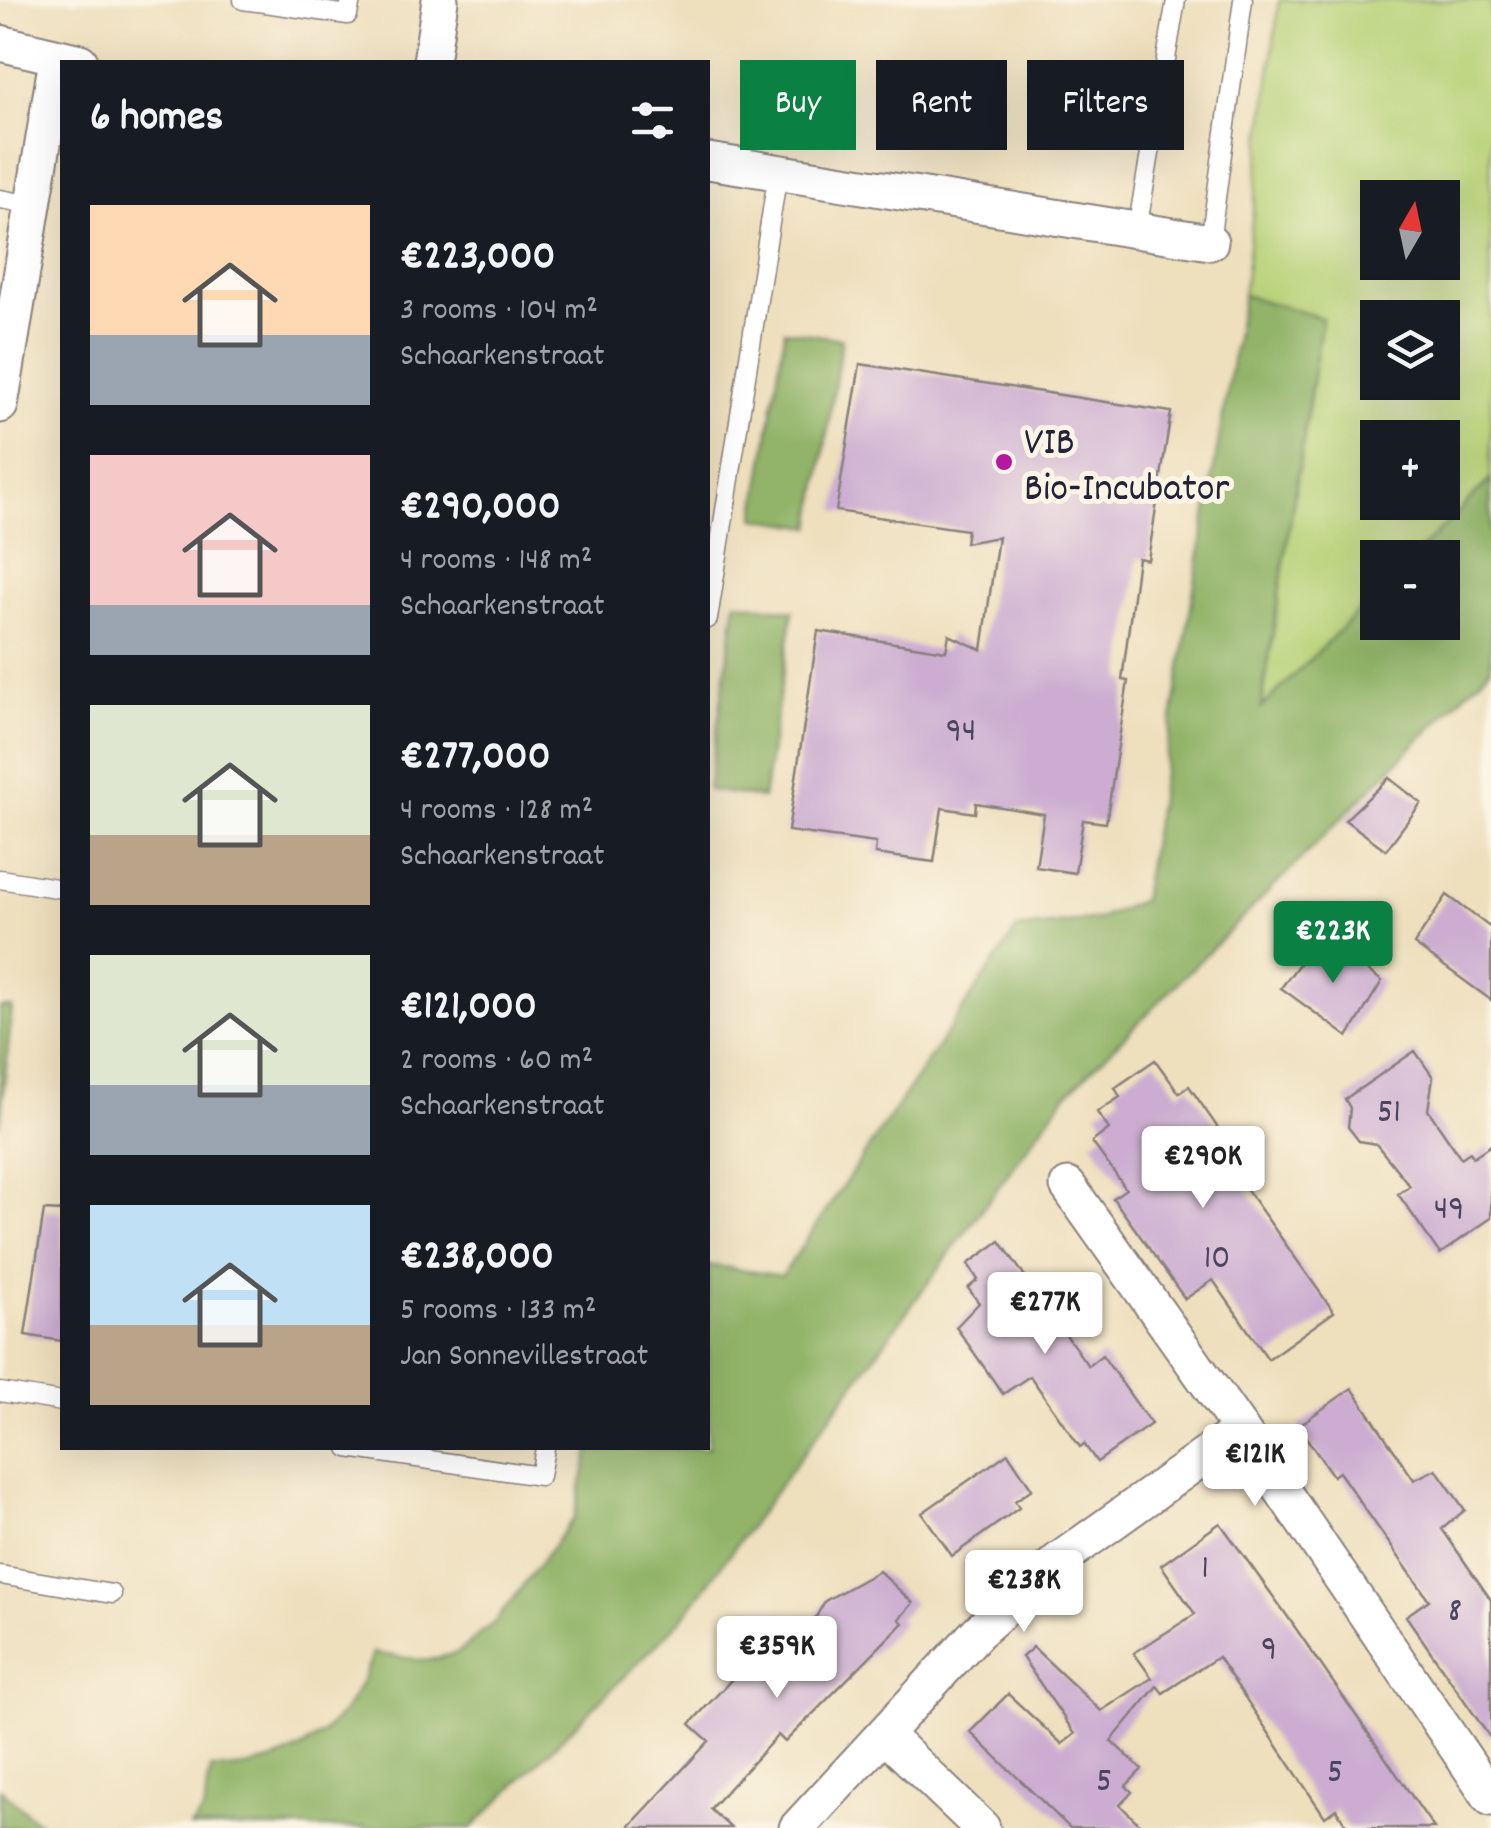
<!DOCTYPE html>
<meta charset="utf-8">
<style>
:root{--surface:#171b24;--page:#242831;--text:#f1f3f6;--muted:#9ea1a6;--accent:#0b8043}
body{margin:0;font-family:Dekko,sans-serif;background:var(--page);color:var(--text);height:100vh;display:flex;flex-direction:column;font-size:38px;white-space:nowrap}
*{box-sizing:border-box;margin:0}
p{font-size:32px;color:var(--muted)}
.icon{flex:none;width:55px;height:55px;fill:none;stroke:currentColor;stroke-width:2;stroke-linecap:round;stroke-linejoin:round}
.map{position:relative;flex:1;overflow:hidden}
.drawer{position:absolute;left:60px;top:60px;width:650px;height:1390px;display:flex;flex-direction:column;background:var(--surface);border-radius:0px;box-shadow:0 10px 40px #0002}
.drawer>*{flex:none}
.guide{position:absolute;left:740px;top:60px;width:600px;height:90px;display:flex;gap:20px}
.needle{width:65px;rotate:9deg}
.tools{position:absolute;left:1360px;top:180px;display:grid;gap:20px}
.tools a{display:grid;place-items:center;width:100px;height:100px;border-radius:0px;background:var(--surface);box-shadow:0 10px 40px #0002;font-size:50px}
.price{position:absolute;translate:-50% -85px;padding:0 22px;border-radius:10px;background:#fff;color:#222;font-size:32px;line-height:65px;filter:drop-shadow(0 2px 5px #0008)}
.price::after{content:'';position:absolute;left:50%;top:60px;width:30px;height:22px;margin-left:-15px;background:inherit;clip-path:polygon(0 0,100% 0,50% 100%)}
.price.selected{background:var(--accent);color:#fff}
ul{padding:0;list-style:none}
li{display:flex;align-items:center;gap:30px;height:250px;padding:0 30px}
li span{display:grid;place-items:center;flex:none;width:280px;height:200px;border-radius:0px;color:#555}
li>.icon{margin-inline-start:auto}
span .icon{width:120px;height:120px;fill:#fffc;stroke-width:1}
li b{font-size:42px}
h2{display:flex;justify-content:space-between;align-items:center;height:120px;padding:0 30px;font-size:42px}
.tag{padding:0 35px;border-radius:0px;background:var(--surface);box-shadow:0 10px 40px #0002;font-size:35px;line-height:90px}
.tag.selected{background:var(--accent);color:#fff}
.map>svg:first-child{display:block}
.green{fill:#b7d278;stroke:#6c7a5a;stroke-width:2.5;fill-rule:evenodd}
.forest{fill:#91b468;stroke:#5a6b52;stroke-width:2.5}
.building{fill:#ccadd1}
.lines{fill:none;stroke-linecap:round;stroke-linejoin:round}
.lane-casing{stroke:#88807c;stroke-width:21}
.street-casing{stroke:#88807c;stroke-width:39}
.lane{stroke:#fff;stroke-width:18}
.street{stroke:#fff;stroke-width:35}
.poi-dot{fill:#b5179e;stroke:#fcf5e5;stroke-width:4}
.labels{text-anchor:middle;stroke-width:10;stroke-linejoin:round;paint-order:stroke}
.number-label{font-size:35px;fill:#4c4560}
.poi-label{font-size:40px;fill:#22223b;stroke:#fcf5e5;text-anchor:start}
</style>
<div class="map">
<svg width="1491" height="1828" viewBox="0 0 1491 1828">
<rect width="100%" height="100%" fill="#fcf5e5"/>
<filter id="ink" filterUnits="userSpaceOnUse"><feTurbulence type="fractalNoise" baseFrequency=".01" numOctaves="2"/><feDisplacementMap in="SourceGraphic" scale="20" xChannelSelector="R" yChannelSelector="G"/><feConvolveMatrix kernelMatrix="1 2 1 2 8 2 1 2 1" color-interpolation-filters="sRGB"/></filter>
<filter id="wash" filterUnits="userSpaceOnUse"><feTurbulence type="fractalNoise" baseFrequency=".0048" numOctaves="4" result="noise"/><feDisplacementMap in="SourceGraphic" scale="40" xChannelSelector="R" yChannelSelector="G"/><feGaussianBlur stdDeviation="2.25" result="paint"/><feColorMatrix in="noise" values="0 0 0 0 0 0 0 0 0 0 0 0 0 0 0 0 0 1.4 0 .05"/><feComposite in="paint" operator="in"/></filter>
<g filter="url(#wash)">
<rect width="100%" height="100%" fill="#eedfbd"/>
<path class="green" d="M1279 0H1491V479L1413 557 1378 558 1377 593 1261 710 1322 319 1243 295ZM1378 198H1442V262H1378ZM1378 318H1442V382H1378ZM1378 438H1442V502H1378Z"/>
<path class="forest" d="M1243 295 1322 318 1261 708 1377 593 1378 622H1442V558L1413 557 1491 479V668L1065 1096 682 1619 472 1828H190L203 1812 211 1769C291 1770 348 1731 373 1653L426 1661 457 1653 495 1622 574 1518 590 1448H708V1265L782 1276 1017 929 1099 919 1142 900Z
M785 330 842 339 812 527 755 518Z
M736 602 793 611 763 798 708 790Z
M0 1007 12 1008 0 1126Z
M0 1789 44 1828H0Z"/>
<g id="blocks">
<path class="building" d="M860 364 1171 412 1148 560 1138 558 1122 680 1128 681 1106 823 1083 820 1075 873 1036 867 1044 814 976 803 975 813 942 808 934 862 875 854 876 843 788 831 818 631 946 651 949 635 982 650 998 537 965 543 967 530 836 511Z
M1389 778 1421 803 1386 850 1345 820Z
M1447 895 1491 928V1000L1414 944Z
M1320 936 1382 981 1348 1037 1281 988Z
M1415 1051 1433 1077 1428 1110 1461 1158 1470 1152 1473 1157 1491 1145V1218L1440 1254 1398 1194 1410 1186 1376 1144 1359 1141 1348 1127 1350 1108 1345 1099Z
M1155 1060 1179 1093 1189 1086 1218 1128 1209 1137 1334 1312 1268 1359 1213 1280 1185 1299 1113 1198 1126 1189 1092 1142 1109 1129 1097 1112 1120 1097 1115 1088Z
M44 1210 62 1211V1341L25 1335Z
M1000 1241 1088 1366 1102 1355 1151 1424 1097 1462 1084 1444 1080 1447 1030 1376 1003 1394 956 1327 979 1303 968 1288 978 1280 968 1264Z
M1352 1388 1414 1480 1436 1469 1465 1510 1442 1529 1491 1600V1739L1406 1616 1429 1600 1339 1472 1333 1476 1298 1426Z
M1008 1453 1032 1489 1015 1501 1019 1508 952 1556 922 1513Z
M1220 1523 1283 1610 1434 1828H1348L1336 1809 1325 1817 1218 1657 1163 1693 1157 1686 1111 1741 1142 1769 1126 1786 1132 1792 1120 1805 1143 1828H1070L970 1732 1008 1694 1062 1744 1075 1734 1022 1657 1033 1647 1101 1711 1152 1678 1134 1653 1195 1614 1161 1565Z
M879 1571 913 1603 899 1619 903 1623 785 1742 778 1735 710 1809 731 1828H628L709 1741 690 1724 747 1663 766 1680 808 1631 825 1601Z"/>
</g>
</g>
<g filter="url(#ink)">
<use href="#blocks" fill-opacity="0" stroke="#88807c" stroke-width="2.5"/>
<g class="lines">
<g class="lane-casing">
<path id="lane" d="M243 0 348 15 351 0
M0 199 34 205
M1137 230 1176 0
M1210 242 1243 0
M708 619 778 172
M0 879 62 889
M0 1392 62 1402
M348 1448 540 1476 545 1448
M0 1575 112 1594"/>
</g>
<g class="street-casing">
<path id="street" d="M0 43 80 62
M431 62 440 0
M708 161 1210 242
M0 405 57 59
M1068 1186 1241 1430 1491 1798
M885 1735 982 1828
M797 1828 978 1632 1058 1561 1241 1430"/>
</g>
<use href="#lane" class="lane"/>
<use href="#street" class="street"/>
</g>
</g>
<circle class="poi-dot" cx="1004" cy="462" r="10"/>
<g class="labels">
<g class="number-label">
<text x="961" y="740">94</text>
<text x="1389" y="1121">51</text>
<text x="1449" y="1218">49</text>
<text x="1217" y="1267">10</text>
<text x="1205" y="1577">1</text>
<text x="1455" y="1620">8</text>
<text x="1269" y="1658">9</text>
<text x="1335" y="1781">5</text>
<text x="1104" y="1790">5</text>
</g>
<g class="poi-label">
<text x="1024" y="453">VIB<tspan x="1024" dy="46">Bio-Incubator</tspan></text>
</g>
</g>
</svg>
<div class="tools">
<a><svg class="needle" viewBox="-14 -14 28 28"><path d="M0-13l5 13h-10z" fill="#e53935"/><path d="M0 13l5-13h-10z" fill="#9ea1a6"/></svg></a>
<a><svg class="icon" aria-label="layers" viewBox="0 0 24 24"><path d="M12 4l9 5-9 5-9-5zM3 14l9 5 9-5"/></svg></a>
<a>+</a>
<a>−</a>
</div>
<b class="price selected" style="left:1333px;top:986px">€223K</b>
<b class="price" style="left:1203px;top:1211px">€290K</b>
<b class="price" style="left:1045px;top:1357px">€277K</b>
<b class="price" style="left:1255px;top:1509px">€121K</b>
<b class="price" style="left:1024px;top:1635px">€238K</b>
<b class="price" style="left:777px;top:1701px">€359K</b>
<div class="guide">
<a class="tag selected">Buy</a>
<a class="tag">Rent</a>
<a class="tag">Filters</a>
</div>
<section class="drawer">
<h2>6 homes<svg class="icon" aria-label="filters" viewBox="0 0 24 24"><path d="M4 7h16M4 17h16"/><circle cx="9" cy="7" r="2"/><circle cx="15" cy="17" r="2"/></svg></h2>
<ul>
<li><span style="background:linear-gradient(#ffd9b3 65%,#9aa5b1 0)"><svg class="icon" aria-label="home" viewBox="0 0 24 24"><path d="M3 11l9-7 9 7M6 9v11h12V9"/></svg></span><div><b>€223,000</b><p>3 rooms · 104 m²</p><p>Schaarkenstraat</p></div></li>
<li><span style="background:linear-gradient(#f6c9c9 75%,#9aa5b1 0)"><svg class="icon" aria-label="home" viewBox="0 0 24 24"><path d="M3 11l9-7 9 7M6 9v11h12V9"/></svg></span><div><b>€290,000</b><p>4 rooms · 148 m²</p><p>Schaarkenstraat</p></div></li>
<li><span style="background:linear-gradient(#dfe7d0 65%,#b9a48a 0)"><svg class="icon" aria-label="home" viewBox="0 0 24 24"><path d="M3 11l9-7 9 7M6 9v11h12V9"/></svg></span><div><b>€277,000</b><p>4 rooms · 128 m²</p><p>Schaarkenstraat</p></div></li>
<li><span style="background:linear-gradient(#dfe7d0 65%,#9aa5b1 0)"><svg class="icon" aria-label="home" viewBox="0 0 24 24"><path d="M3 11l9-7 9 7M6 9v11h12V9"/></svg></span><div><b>€121,000</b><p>2 rooms · 60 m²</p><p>Schaarkenstraat</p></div></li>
<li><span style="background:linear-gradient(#bfe0f5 60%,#b9a48a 0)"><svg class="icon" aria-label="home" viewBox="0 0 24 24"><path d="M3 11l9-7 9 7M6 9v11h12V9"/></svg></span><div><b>€238,000</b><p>5 rooms · 133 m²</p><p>Jan Sonnevillestraat</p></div></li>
</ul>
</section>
</div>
